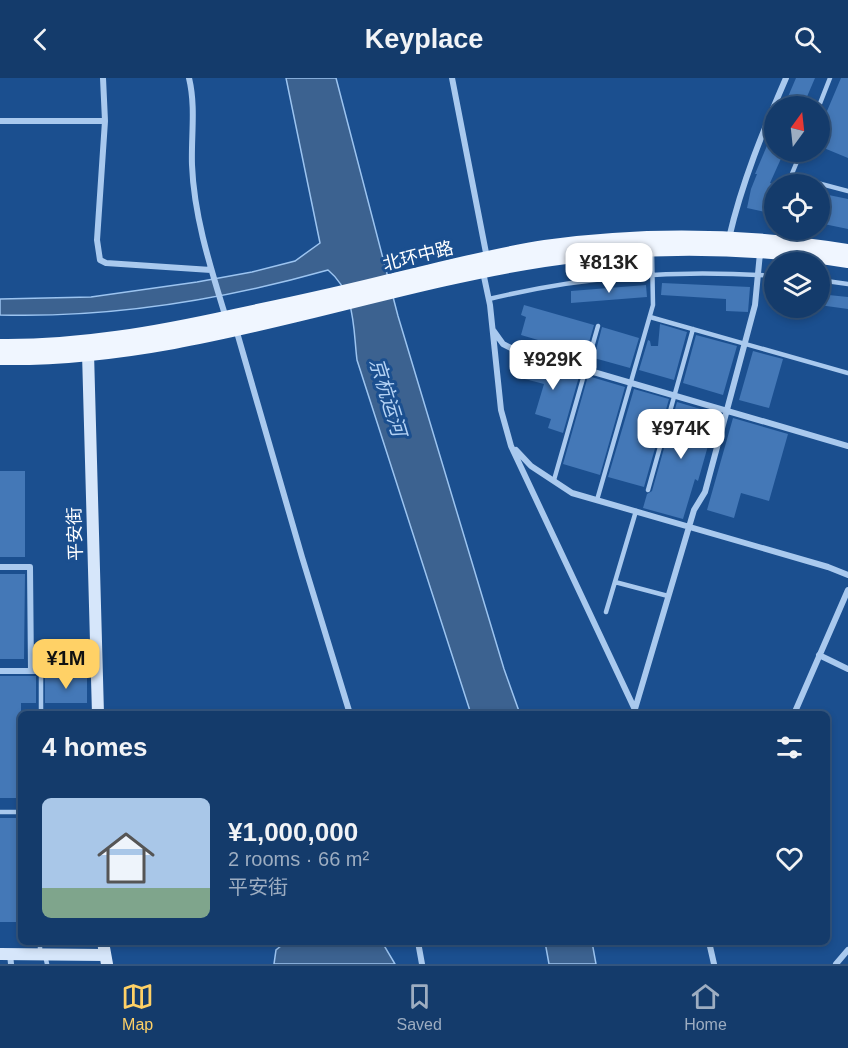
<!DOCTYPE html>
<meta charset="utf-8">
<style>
:root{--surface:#143b6b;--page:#214673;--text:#f1f3f6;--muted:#9dadc1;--line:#33557e;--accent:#ffd166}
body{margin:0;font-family:Arial,"Noto Sans SC",sans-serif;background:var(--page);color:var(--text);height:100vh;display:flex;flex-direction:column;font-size:22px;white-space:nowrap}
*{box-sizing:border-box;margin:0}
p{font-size:20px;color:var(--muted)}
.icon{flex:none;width:33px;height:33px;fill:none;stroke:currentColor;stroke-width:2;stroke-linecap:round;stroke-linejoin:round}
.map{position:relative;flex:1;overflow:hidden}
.details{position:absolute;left:18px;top:633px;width:812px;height:234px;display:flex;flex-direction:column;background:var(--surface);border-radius:9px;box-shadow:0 3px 9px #0003,0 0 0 2px var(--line)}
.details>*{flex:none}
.needle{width:39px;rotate:15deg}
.buttons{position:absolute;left:764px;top:18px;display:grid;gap:12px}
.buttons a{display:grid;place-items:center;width:66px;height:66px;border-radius:50%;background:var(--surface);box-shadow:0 3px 9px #0003,0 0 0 2px var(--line);font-size:30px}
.price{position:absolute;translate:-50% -51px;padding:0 14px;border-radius:12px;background:#fff;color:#222;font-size:20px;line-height:39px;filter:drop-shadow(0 2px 3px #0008)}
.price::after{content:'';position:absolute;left:50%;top:36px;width:18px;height:14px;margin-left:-9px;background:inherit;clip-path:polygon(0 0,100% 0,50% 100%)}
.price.current{background:var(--accent);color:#111}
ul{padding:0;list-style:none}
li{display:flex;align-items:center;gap:18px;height:150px;padding:0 24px}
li+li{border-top:2px solid var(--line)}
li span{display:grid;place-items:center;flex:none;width:168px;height:120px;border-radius:9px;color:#555}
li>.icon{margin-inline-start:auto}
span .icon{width:72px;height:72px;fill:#fffc;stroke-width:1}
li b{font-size:26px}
h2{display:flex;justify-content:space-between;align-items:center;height:72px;padding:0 24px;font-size:26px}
header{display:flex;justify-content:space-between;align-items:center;height:78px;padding:0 24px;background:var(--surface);font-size:27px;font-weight:800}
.dock{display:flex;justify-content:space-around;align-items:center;height:84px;border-top:2px solid var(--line);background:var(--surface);font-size:16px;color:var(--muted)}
.dock a{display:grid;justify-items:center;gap:3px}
.dock .current{color:var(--accent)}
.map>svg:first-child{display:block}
.water{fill:#3c6290;stroke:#9cc4f0;stroke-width:1.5}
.building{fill:#4478b7}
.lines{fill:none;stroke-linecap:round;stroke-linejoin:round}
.lane{stroke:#a9c9ee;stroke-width:4.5}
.street{stroke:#a9c9ee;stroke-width:6}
.secondary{stroke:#d6e6fa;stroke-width:12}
.primary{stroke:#f0f6ff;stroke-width:14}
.labels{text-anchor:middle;stroke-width:6;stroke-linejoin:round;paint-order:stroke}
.street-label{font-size:18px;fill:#fff;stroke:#1b4f8f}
.water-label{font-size:20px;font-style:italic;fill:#b5d3f5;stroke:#1b4f8f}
</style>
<header><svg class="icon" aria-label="back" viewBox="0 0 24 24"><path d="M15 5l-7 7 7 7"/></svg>Keyplace<svg class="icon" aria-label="search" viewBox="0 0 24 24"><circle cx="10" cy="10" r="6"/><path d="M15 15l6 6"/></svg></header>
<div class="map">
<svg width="848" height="886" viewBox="0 0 848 886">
<rect width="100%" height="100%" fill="#1b4f8f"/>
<path class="water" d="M286 0H336L398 238 504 591 520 636H471L357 282C353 250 356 215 328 192 222 222 110 240 0 237V221L91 219 197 204 252 194 295 183 320 165Z
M286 864H382L395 886H274L276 872Z
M545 864H592L596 886H549Z"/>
<path class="building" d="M796 0H815L803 28H784Z
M841 0H848V80L819 68V52Z
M774 51V74H784L770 105 774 106V136L747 130 751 111 757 96H755Z
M819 115 848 121V151L819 145Z
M662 205 750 209 748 234 726 233V221L661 217Z
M646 207 647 219 571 225V213Z
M819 216 848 219V231L819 227Z
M524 227 594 247 583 285 552 276 555 267 521 257 526 239 521 237Z
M660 246 687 254 674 302 639 292 648 262 650 263 651 268H658Z
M602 249 639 260 630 290 594 280Z
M696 257 737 268 723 317 683 305Z
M753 273 783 281 769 330 739 322Z
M527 280 580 295 563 355 548 350 551 341 535 336 544 306 521 300Z
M588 298 625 309 600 397 563 386Z
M634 311 669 321 644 409 608 399Z
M677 324 717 336 698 403 695 401 683 441 643 430 647 416 652 413Z
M733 340 788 356 769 423 741 415 734 440 707 432Z
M0 393H25V479H0Z
M0 496H25L24 581H0Z
M0 598H36V625H21V720H0Z
M45 598H87V625H45Z
M0 740H21V844H0Z"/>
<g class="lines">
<path class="lane" d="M819 28 830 0
M801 74 791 98 848 113
M819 202 848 206
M489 221C585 198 675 191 774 198
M650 239 848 295
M554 402 598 248
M648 412 693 251
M597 422 653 227 652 174
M615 504 668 518
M606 534 636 433
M41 636V593
M0 734H21
M40 876V864
M45 877 47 886"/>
<path class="street" d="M103 0 105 43 97 162 100 182 106 185 211 192
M189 0C196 29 191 58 192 87 194 139 211 191 226 240
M452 0 487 180
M0 43H105
M729 160C742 104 763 53 786 0
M483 194 490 227 501 332 511 368 637 636
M236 251 302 479 350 636
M493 252 503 266 511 270 848 368
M516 372 531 388 572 415 828 489 848 497
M0 489H30L31 593
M819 577 848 591
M0 593H97
M635 631 694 432 705 414 755 227 760 175
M794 636 848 512
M418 864 422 886
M709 864 714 886
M10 876 11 886
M836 886 848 872"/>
<path class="secondary" d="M88 275 98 636
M103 864 107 886
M0 876 105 877"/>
<path class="primary" d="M0 268C79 269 157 255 234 238 286 227 338 216 389 203 441 191 492 177 545 169 645 155 748 157 848 173
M0 280C186 283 363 210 544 182 644 166 749 168 848 183"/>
</g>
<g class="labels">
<g class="street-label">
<text transform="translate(418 178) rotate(-14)" y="6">北环中路</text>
<text transform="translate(75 456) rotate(-92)" y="6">平安街</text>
</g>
<g class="water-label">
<text transform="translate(388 319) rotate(73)" y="7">京杭运河</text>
</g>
</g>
</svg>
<div class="buttons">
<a><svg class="needle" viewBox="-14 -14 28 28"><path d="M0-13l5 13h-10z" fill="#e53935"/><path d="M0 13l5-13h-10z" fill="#9dadc1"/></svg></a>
<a><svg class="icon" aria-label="locate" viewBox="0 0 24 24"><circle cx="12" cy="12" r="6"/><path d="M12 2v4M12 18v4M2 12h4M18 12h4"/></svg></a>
<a><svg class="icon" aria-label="layers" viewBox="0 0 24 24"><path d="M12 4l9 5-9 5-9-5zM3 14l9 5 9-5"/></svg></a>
</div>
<b class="price" style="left:609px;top:216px">¥813K</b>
<b class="price" style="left:553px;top:313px">¥929K</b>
<b class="price" style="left:681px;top:382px">¥974K</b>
<b class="price current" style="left:66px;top:612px">¥1M</b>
<section class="details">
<h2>4 homes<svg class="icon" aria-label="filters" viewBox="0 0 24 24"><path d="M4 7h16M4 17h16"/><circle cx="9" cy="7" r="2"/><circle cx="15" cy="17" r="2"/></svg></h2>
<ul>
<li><span style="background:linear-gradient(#a9c7e8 75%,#7fa58c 0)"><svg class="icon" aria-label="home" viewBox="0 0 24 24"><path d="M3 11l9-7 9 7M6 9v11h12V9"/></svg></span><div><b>¥1,000,000</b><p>2 rooms · 66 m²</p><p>平安街</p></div><svg class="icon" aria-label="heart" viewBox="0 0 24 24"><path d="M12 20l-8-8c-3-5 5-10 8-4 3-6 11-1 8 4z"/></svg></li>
</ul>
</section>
</div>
<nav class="dock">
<a class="current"><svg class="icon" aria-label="map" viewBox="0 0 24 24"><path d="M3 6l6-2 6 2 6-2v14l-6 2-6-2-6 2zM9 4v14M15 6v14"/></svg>Map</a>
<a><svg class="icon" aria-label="saved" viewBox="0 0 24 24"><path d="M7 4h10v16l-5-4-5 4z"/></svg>Saved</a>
<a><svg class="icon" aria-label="home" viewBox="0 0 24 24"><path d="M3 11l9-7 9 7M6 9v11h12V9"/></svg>Home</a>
</nav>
